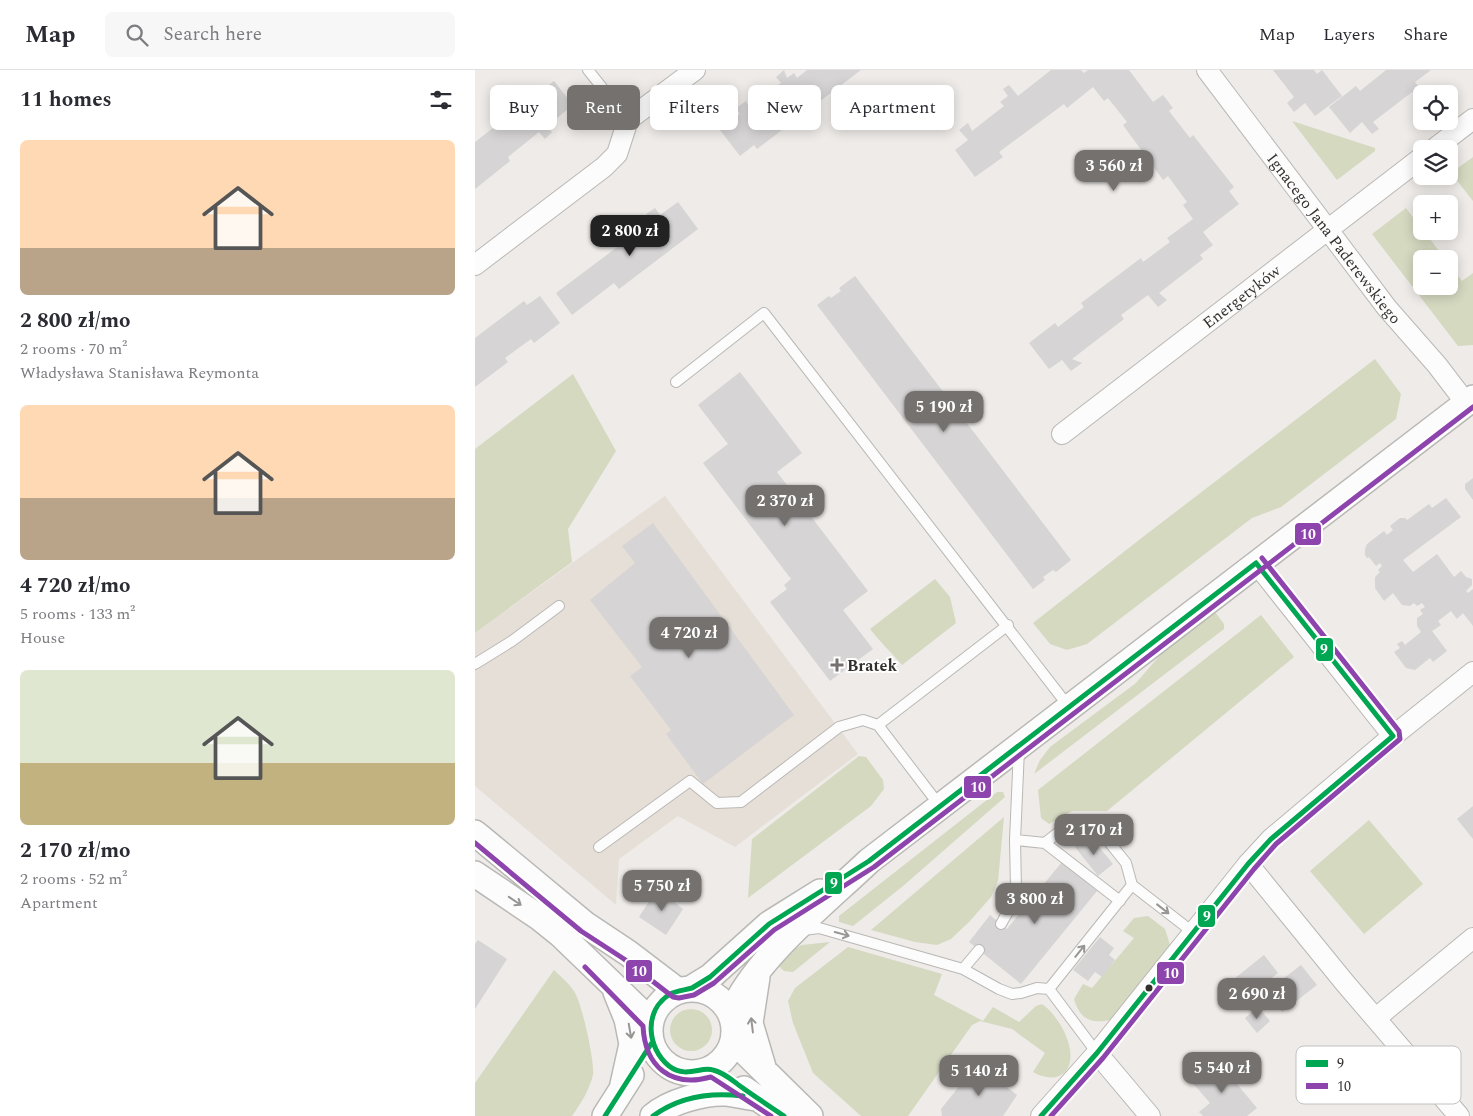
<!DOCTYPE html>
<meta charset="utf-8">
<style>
:root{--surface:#fff;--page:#f7f7f7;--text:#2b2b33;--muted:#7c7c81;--line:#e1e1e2;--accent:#74716e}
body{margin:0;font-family:Spectral,serif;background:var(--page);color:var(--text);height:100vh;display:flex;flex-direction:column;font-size:19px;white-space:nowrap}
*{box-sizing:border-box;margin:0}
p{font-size:16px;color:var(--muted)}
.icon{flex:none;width:28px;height:28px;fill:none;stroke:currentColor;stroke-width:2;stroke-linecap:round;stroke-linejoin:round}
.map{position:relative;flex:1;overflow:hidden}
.details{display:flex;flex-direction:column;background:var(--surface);width:475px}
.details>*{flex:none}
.hud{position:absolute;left:15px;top:15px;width:475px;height:45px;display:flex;gap:10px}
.buttons{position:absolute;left:938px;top:15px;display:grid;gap:10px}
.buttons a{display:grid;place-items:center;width:45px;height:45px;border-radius:8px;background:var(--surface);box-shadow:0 2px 12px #0003;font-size:25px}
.price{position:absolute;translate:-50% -42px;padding:0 11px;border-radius:10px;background:var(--accent);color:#fff;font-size:16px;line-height:32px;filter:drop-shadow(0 1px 2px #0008)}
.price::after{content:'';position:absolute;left:50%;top:30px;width:15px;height:11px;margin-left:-8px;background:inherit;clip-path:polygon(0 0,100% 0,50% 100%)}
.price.on{background:#222;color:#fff}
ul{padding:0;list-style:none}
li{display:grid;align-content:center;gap:10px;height:265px;padding:0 20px}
li span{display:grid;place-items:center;height:155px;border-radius:8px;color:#555}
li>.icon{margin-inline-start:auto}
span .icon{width:90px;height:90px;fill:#fffc;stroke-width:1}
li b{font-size:21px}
h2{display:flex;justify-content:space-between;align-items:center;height:60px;padding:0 20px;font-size:21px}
.tag{padding:0 18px;border-radius:8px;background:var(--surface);box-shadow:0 2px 12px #0003;font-size:18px;line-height:45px}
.tag.on{background:var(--accent);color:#fff}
header{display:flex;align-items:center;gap:30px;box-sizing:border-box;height:70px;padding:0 25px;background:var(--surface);border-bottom:1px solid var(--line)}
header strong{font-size:24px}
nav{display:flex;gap:28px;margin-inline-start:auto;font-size:18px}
.search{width:350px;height:45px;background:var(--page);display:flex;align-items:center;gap:12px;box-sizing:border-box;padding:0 18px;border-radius:8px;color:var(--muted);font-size:19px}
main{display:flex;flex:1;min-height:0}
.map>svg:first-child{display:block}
.built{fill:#e6dfd7}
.green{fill:#d5d9c0}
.building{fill:#d6d4d4}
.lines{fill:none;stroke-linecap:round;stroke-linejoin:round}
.service-casing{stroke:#bab8b5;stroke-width:12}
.minor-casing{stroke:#bab8b5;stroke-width:22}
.tertiary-casing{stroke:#bab8b5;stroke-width:28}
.service{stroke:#fcfcfc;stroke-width:10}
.minor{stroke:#fcfcfc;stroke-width:20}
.tertiary{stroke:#fcfcfc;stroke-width:25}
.bus-1-casing{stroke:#fff;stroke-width:9}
.bus-2-casing{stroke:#fff;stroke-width:9}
.bus-1{stroke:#00a651;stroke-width:5}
.bus-2{stroke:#8e44ad;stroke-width:5}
.oneway{stroke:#979694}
.poi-dot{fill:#74716e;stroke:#fff;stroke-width:2}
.bus-dot{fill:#322f2d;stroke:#fff;stroke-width:2}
.labels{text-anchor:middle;stroke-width:4;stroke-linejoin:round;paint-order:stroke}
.street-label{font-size:16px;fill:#322f2d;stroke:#fff}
.poi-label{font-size:16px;font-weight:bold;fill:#322f2d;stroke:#fff;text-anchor:start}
.key{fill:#fff;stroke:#c2c1c0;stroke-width:1}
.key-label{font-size:14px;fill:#322f2d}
.line-badge{stroke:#fff;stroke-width:2}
.badge-label{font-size:14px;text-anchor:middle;font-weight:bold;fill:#fff}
</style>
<header>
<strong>Map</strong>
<div class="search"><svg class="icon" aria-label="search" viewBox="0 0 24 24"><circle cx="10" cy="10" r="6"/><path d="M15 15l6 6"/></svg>Search here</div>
<nav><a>Map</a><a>Layers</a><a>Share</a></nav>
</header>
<main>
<section class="details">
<h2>11 homes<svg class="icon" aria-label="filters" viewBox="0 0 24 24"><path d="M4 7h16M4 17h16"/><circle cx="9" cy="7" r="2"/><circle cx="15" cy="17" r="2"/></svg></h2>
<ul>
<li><span style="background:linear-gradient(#ffd9b3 70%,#b9a48a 0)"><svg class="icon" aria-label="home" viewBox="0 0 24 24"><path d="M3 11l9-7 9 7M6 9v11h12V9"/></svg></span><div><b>2 800 zł/mo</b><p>2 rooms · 70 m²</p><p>Władysława Stanisława Reymonta</p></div></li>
<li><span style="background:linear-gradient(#ffd9b3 60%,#b9a48a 0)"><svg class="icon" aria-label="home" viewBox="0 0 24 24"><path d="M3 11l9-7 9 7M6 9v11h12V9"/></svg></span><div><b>4 720 zł/mo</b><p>5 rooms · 133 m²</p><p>House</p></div></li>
<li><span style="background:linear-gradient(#dfe7d0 60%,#c2b280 0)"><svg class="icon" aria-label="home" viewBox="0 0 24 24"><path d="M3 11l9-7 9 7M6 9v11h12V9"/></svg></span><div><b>2 170 zł/mo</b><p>2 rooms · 52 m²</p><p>Apartment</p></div></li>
</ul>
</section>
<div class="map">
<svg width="998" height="1046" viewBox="0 0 998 1046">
<rect width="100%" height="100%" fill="#eeebe8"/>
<path class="built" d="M190 426 383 684 260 777 203 746 144 789 141 835 0 716V563Z"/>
<path class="green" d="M817 51 900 78V81L862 110Z
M998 87V131L976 103Z
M931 138 946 158V161H949L970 189H946V216H974V194L987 211 998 203V275L983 276 897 164Z
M900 289 926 324 921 349 806 437 777 448 612 574 592 580 575 574 558 553 664 470Z
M98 304 141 381 93 459 97 492 0 563V379Z
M460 509 475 527 481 553 427 595C416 582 405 572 395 559Z
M740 542 749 554V559L559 704 565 690 575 677 661 613 692 577Z
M786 545 819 587 632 741H597L574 754 566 748 563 720Z
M384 686 391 687 408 710 409 719 396 736 273 828 277 769Z
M522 722H528L530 727 428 816 378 856 364 852V846Z
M529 747 523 811 516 827 494 852 476 869 462 875 440 872 396 860Z
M894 750 948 814 889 864 835 801Z
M673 846 690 859 695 875 635 950C615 954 605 949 599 929L608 914 617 918 659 868 648 861 659 848Z
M355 872 318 902 309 901 301 894 315 881 327 875Z
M373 877 467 904 459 925 508 951 518 937 544 952 561 936 567 934C580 943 593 964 595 980 599 1006 578 1014 558 1002L570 983 537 959 505 951 497 955 433 1046H386L338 1003 318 953 313 931 320 918Z
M79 900C86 907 95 914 100 923 107 934 120 993 118 1005 114 1021 106 1033 97 1046H0V1013Z
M195 960a21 21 0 1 1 42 0a21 21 0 1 1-42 0Z"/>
<path class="building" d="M309 0 312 8 319 3 322 8 332 0H386L282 79 279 75 265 86 245 60 265 44 261 38 271 31 276 42 302 23 299 18 306 13 301 7Z
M576 0H606L609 3 613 0H654L678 32 688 25 698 38 694 41 715 68 718 65 759 117 754 121 764 134 728 162 738 175 725 185 728 189 684 223 692 230 683 237 673 225 646 245 649 249 597 289 607 293 596 301 587 290 574 299 554 273 580 253 583 257 609 237 606 233 666 188 668 192 695 172 692 168 718 149 708 135 712 132 693 106 688 110 648 55 652 52 633 28 629 31 618 17 592 38 589 34 524 82 528 87 500 107 480 80 493 70 484 60 493 53 497 61 529 36 525 32 533 26 528 19 534 15 543 26Z
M798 0H839L842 4 847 0 867 26 840 46 830 33 819 42 812 33 819 27Z
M911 0H956L940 12 949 24H946V27L943 29 937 22 898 52 904 59 897 64 887 52 875 63 854 37 881 16 885 21Z
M79 11 98 35 72 56 77 62 70 69 64 62 33 87 35 91 0 119V72L41 40 38 36 64 16 67 20Z
M203 132 223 159 144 219 139 213 97 245 81 223 177 151 171 144 180 138 185 145Z
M380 206 596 490 581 502 578 500 568 507 570 510 558 519 342 235 354 226 356 228 366 221 364 218Z
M65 226 85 253 59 273 56 269 30 288 33 292 0 317V268L49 231 52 235Z
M265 302 327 383 302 402 393 521 368 540 398 579 355 611 295 532 312 519 309 515 316 509 228 393 253 374 223 335Z
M998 408V430L990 419V414Z
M971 428 986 447 928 490 938 502 962 484 979 507 986 501 991 507 997 509V515L991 521 993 523 998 519V556L988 543 982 549 976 541 963 551 966 555 957 561 972 581 958 592 955 588 940 600 931 598 919 582 925 578 922 574 927 571 930 575 946 562 942 556V548L948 544 945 540 950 537 947 533 942 536 939 533 935 536 927 535 918 523 909 531 900 518V507L905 502 903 500 907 496 905 493 901 496 894 487 892 488 890 485V479L892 474 909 461 912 465 918 460 915 456 925 448H930L932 450 954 434 957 438Z
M178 453 319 645 228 714 191 664 196 660 155 606 167 597 115 530 160 493 147 476Z
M998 736V769L982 749Z
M615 766 638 794 623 806 600 777Z
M587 792 622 821 546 914 494 872 515 845 532 859Z
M181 820 190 826 194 821 203 827 199 832 208 839 191 865 164 847Z
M625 867 639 878 634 885 640 890 627 907 620 902 613 911 598 900Z
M3 870 32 889 0 939V874Z
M789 885 803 903 768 930 755 912Z
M826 895 842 915 807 942 791 922Z
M783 937 795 951 782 963 770 948Z
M742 990 782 1038 772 1046H728L724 1042 735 1033 716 1011Z
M502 994 542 1025 528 1046H467L466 1039Z"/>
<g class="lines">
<g class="service-casing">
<path id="service" d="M113 0 153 50
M201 312 289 243 594 637
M0 594 37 571 84 536
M403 655 533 555
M540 770 570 773 594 754 607 750 622 757 651 793 657 815 574 919
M570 773 645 831
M124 777 215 711 242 733 266 732 364 657 388 650 403 655 465 736
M657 815 719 863
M526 854 539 831 541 818 540 770 544 679
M328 860 344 858 488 899
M504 880 488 899 524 919 537 924 546 923 562 918 574 919 622 983"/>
</g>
<g class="minor-casing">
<g id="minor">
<path id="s1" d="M732 0 912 238 962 295 991 333"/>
<path d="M959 79 998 49"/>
<path d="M0 195 129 97 142 84 153 50 220 0"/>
<path id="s2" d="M587 364 946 88"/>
<path d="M781 493 918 666"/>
<path d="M773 794 870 913 984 1046"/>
<path d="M901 948 998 868"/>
<path d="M622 983 675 1046"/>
<path d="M566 1046 622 983 773 794 796 769 918 666 998 602"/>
</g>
</g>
<g class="tertiary-casing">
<path id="tertiary" d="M0 763 111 855 153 883 203 921
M0 804 65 848 85 864 165 941 175 953
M282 907 275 953 288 997
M217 918 235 907 294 854 345 822
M175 961a42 42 0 1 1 84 0a42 42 0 1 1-84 0Z
M141 922 152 949 157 974 147 1019
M256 944C280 888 350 833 394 791L998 328
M259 969 267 979 335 1046
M269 1019 309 1046
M130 1046 156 1005
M178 1046C194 1032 229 1022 251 1023 261 1024 272 1027 282 1028"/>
</g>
<use href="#service" class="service"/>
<use href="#minor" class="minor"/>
<use href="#tertiary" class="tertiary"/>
<g class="bus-1-casing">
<path id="bus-1" d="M781 493 918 666
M217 918 235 907 294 854 394 791 781 493
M217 918C210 920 201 921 195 924 168 941 172 978 194 996 211 1009 226 996 238 1000 248 1002 257 1010 265 1016 279 1026 294 1036 309 1046
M130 1046 176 974
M178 1046C205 1026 236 1022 268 1026
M566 1046 622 983 773 794 796 769 918 666"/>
</g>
<g class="bus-2-casing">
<path id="bus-2" d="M0 773 106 861 149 889 198 927 204 928 219 925 239 913 299 860 399 797 998 337
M110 897 168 956C170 997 196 1018 236 1007L296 1046
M576 1046 628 988 779 799 801 774 925 669 924 661 787 488"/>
</g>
<use href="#bus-1" class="bus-1"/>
<use href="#bus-2" class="bus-2"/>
</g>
<defs><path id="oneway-shaft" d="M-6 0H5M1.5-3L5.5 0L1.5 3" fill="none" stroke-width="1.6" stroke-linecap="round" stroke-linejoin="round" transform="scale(1.25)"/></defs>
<g class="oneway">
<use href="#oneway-shaft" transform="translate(40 831) rotate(34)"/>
<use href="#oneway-shaft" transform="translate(688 839) rotate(38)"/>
<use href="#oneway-shaft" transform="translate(367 864) rotate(15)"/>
<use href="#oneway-shaft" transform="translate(605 881) rotate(-51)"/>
<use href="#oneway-shaft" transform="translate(277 955) rotate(-97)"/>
<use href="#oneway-shaft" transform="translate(155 961) rotate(80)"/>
</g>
<path class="poi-dot" d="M359.5 587.5h5v5h5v5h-5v5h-5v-5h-5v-5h5z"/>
<circle class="bus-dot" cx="674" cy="918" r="4.5"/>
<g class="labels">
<g class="street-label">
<text dy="6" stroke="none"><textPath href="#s1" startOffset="211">Ignacego Jana Paderewskiego</textPath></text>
<text dy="6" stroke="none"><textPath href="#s2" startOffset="226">Energetyków</textPath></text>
</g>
<g class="poi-label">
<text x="372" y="601">Bratek</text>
</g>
</g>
<rect x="821" y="976" width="165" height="58" rx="8" class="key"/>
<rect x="831" y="990" width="22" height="7" fill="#00a651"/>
<rect x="831" y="1013" width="22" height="6" fill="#8e44ad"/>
<g class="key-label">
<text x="862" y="998">9</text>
<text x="862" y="1021">10</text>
</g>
<g class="line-badge">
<rect x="819" y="452" width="28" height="24" rx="5" fill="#8e44ad"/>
<rect x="840" y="567" width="19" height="25" rx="5" fill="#00a651"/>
<rect x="488" y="705" width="29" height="24" rx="5" fill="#8e44ad"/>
<rect x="349" y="801" width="19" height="24" rx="5" fill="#00a651"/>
<rect x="722" y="834" width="19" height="24" rx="5" fill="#00a651"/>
<rect x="150" y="889" width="28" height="24" rx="5" fill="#8e44ad"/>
<rect x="681" y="891" width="29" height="24" rx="5" fill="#8e44ad"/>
</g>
<g class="badge-label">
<text x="833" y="469">10</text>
<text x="849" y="584">9</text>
<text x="503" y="722">10</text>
<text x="359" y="818">9</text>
<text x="732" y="851">9</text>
<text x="164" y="906">10</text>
<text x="696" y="908">10</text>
</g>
</svg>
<div class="buttons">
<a><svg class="icon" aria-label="locate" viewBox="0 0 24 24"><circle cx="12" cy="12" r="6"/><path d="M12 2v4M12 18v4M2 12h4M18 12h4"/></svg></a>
<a><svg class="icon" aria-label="layers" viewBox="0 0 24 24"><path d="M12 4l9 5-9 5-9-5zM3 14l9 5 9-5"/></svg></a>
<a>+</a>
<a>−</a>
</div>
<b class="price" style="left:639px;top:122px">3 560 zł</b>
<b class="price on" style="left:155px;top:187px">2 800 zł</b>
<b class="price" style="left:469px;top:363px">5 190 zł</b>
<b class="price" style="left:310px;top:457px">2 370 zł</b>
<b class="price" style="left:214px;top:589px">4 720 zł</b>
<b class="price" style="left:619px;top:786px">2 170 zł</b>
<b class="price" style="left:187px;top:842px">5 750 zł</b>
<b class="price" style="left:560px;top:855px">3 800 zł</b>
<b class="price" style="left:782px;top:950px">2 690 zł</b>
<b class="price" style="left:747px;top:1024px">5 540 zł</b>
<b class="price" style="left:504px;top:1027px">5 140 zł</b>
<div class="hud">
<a class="tag">Buy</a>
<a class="tag on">Rent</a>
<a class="tag">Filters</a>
<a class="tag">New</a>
<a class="tag">Apartment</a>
</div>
</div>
</main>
